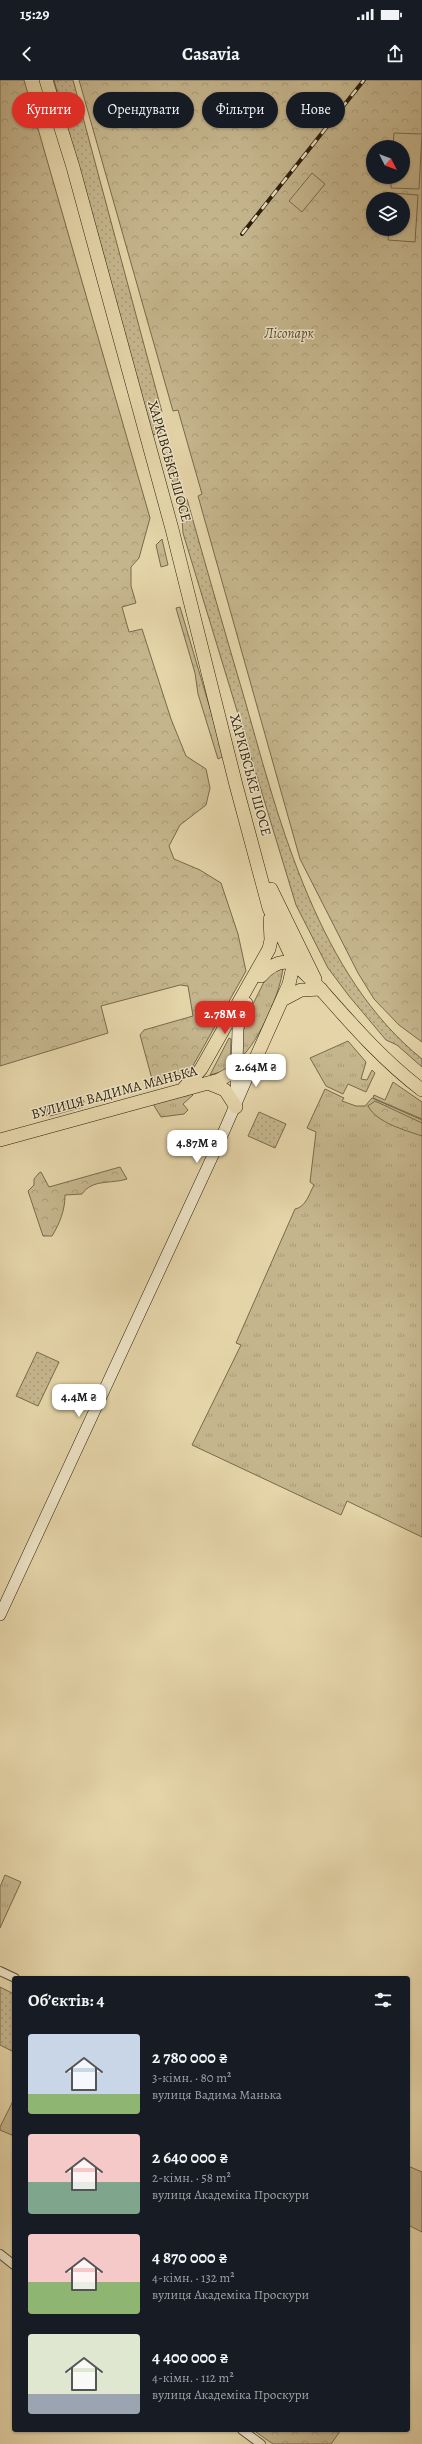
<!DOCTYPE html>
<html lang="uk">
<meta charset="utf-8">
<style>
:root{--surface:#171b24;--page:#242831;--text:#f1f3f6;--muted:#9ea1a6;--accent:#d93025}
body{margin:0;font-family:Alegreya,serif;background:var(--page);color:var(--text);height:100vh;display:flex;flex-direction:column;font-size:15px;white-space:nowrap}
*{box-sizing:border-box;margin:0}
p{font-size:13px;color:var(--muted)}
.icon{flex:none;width:22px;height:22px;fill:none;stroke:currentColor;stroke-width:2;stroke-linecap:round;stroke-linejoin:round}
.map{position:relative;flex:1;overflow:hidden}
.drawer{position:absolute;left:12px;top:1896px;width:398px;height:456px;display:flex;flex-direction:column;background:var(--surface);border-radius:4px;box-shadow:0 1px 3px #0004}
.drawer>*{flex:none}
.top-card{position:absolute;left:12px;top:12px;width:398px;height:36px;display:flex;gap:8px}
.needle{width:26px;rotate:132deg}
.tools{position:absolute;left:366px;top:60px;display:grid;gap:8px}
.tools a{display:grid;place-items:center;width:44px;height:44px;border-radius:50%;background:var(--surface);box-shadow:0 1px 3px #0004;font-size:20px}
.price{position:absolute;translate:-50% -34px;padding:0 9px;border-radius:8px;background:#fff;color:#222;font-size:13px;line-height:26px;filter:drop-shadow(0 1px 2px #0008)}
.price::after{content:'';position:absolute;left:50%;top:24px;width:12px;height:9px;margin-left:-6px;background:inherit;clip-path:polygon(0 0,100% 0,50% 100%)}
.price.current{background:var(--accent);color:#fff}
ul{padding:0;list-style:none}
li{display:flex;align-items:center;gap:12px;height:100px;padding:0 16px}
li span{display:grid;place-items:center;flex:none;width:112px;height:80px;border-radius:4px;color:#555}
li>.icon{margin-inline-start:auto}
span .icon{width:48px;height:48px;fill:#fffc;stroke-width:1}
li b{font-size:17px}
h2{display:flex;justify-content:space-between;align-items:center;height:48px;padding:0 16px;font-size:17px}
.chip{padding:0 14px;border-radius:18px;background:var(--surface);box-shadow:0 1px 3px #0004;font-size:14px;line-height:36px}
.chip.current{background:var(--accent);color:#fff}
.status{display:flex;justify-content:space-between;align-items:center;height:28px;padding:0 20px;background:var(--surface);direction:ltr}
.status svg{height:11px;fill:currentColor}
header{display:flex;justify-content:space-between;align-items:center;height:52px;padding:0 16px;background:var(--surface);font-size:18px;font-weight:700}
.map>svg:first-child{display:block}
.grass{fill:url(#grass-tufts);stroke:#786a4c}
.forest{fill:url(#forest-crowns);stroke:#786a4c;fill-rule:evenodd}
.park{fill:url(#park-dots);stroke:#786a4c}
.pitch{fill:#c5b58d;stroke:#786a4c}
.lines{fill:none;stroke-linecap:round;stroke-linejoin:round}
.street-casing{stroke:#594c32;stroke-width:10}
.secondary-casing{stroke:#2b1e0b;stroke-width:12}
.primary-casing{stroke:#2b1e0b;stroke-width:14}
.street{stroke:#ede3c6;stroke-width:8}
.secondary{stroke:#ede3c6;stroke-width:11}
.primary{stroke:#e4d4a8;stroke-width:13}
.rail-casing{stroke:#2b1e0b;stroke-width:4}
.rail{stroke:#ede3c6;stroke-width:2.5;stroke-dasharray:8;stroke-linecap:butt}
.labels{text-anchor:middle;stroke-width:3;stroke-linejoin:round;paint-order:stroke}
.park-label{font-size:14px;font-style:italic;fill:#594b32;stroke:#ede3c6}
.street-label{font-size:14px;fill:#2b1e0b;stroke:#ede3c6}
</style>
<div class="status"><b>15:29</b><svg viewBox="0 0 49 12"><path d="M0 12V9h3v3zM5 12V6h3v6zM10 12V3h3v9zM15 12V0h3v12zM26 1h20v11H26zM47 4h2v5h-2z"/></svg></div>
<header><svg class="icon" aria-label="back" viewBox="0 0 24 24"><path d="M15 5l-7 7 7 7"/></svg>Casavia<svg class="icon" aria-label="share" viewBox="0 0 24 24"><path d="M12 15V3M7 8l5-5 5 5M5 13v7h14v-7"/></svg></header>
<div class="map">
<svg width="422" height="2364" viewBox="0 0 422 2364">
<defs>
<pattern id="grass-tufts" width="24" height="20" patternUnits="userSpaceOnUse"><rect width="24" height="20" fill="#c5b58d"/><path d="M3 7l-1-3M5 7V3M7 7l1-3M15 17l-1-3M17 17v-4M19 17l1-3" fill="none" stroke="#a99b78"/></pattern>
<pattern id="forest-crowns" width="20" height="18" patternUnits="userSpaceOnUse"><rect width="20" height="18" fill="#c5b58d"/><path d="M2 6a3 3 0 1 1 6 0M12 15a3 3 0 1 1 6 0" fill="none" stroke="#a99b78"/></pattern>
<pattern id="park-dots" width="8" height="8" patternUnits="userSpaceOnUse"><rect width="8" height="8" fill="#c5b58d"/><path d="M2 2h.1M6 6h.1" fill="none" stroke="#a99b78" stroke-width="1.8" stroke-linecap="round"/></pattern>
</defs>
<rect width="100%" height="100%" fill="#e4d4a8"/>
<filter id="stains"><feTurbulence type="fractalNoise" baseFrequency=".005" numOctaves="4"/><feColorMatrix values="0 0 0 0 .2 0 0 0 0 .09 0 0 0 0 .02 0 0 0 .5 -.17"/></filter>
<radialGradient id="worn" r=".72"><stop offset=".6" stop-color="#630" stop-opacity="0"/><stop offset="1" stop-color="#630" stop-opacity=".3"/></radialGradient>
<path class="grass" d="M162 459 168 485 161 487 156 465Z
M180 527 224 676 218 679 198 614 195 593 176 528Z
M283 885C283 908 258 964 240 978L244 947 250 930 268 894Z
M229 958 231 959 230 989 210 995Z
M348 961 366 982 361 999 367 1000 372 990 375 993 366 1012 348 1004 343 1014 326 1006 310 978Z
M393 1002 422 1022V1039L373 1018 374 1015 385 1020Z
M325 1009 344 1018 342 1021 356 1026H365L372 1018 422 1040V1457L347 1421 341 1435 192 1365 241 1265 236 1263 295 1129C306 1127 309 1114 314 1105L310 1102 316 1052 307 1048Z
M191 1013 193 1015 183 1024 188 1030 184 1034 161 1037 153 1024Z
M82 1019 84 1021 83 1027 50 1036 46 1035 48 1027Z
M5 1795 21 1802 0 1848V1807Z"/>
<path class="forest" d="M0 0H24L150 438 139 478 131 487V506L136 523 122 527 129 552 142 549 171 639 186 676 206 689 210 708 206 725 180 745 169 766 174 779 200 790 221 803 238 854 246 891 190 991 157 1002 152 999 140 955 144 950 193 936 188 906 180 905 101 926 108 953 0 986Z
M79 0H422V962L399 945 374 919 358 893 300 779 198 416 202 414 178 330 173 331ZM373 67H403V97H373ZM373 119H403V149H373Z
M375 1021 422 1043V1056C405 1050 377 1043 368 1026Z
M120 1087 127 1099C111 1104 92 1099 82 1114L65 1115C65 1130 60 1143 52 1156H43L28 1111 34 1105V1099L39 1093 41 1092 49 1107Z
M253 2350H341L331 2364H273Z"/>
<path class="park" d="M54 0H73L162 332 155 334 161 353 152 355Z
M169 372 184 419H187C206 487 226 556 246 624 280 745 319 896 422 979V987L397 965 386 960 349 916 328 888 296 825 183 453 181 425 165 379V373Z
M259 1032 286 1044 275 1068 248 1056Z
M37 1272 59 1282 38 1326 16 1316Z
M0 1907 14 1914V1972L0 1965Z"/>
<path class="pitch" d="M394 53 422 54 419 109 391 108V97H403V67H393Z
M312 93 325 104 302 132 289 121Z
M392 113 418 115 415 162 388 160 389 149H403V119H391Z
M14 2019V2056L0 2050V2047Z
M408 2086 422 2092V2152L408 2145Z"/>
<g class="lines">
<g class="street-casing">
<path id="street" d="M0 1891 15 1898
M0 2174 14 2185
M242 2350 261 2364"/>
</g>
<g class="secondary-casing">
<path id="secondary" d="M236 1021 238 948 247 923
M0 1535 221 1058 255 980"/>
</g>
<g class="primary-casing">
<path id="primary" d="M46 0 73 87 172 449 236 705 269 828 294 882C303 893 315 902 324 913 355 948 385 982 422 1010
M271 809 315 899
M261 896C271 884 285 877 301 886
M284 919 301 910 321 909
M208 1003 225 1010 236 1027
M184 1008 201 989 269 869 271 860 270 839
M0 1060 219 1000 255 980 289 904 294 882 288 847"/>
</g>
<use href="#street" class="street"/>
<use href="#secondary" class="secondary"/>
<use href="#primary" class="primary"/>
<g class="rail-casing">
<path id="rail" d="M242 154 364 0"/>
</g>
<use href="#rail" class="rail"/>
</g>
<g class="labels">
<g class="park-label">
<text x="289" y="258">Лісопарк</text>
</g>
<g class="street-label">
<text transform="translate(170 381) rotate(74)" y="5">ХАРКІВСЬКЕ ШОСЕ</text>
<text transform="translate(251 695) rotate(75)" y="5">ХАРКІВСЬКЕ ШОСЕ</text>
<text transform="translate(114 1012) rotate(-15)" y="5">ВУЛИЦЯ ВАДИМА МАНЬКА</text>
</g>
</g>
<rect width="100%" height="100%" filter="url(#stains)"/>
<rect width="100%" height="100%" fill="url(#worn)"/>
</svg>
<div class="tools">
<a><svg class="needle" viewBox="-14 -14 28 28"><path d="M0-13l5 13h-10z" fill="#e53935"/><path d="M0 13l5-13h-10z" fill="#9ea1a6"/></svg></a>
<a><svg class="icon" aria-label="layers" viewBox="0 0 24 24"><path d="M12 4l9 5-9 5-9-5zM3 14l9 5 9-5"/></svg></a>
</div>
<b class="price current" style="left:225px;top:955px">2.78M ₴</b>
<b class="price" style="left:256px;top:1008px">2.64M ₴</b>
<b class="price" style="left:197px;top:1084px">4.87M ₴</b>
<b class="price" style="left:79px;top:1338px">4.4M ₴</b>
<div class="top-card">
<a class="chip current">Купити</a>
<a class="chip">Орендувати</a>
<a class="chip">Фільтри</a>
<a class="chip">Нове</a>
</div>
<section class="drawer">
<h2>Об’єктів: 4<svg class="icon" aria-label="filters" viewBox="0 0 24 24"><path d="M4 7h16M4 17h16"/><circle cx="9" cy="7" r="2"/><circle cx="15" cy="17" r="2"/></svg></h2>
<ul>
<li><span style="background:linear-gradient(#c9d6e8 75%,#8fb573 0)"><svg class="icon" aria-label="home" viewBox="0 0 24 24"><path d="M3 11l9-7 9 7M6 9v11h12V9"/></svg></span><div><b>2 780 000 ₴</b><p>3-кімн. · 80 m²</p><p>вулиця Вадима Манька</p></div></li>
<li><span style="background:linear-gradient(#f6c9c9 60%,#7fa58c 0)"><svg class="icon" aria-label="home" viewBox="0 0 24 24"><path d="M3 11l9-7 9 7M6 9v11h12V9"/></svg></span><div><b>2 640 000 ₴</b><p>2-кімн. · 58 m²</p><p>вулиця Академіка Проскури</p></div></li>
<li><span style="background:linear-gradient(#f6c9c9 60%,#8fb573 0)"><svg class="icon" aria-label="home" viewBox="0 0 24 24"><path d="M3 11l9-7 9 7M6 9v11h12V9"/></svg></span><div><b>4 870 000 ₴</b><p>4-кімн. · 132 m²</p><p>вулиця Академіка Проскури</p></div></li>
<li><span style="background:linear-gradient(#dfe7d0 75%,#9aa5b1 0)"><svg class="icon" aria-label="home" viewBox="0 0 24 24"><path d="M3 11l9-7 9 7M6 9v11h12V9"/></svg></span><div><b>4 400 000 ₴</b><p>4-кімн. · 112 m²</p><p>вулиця Академіка Проскури</p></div></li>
</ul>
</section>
</div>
